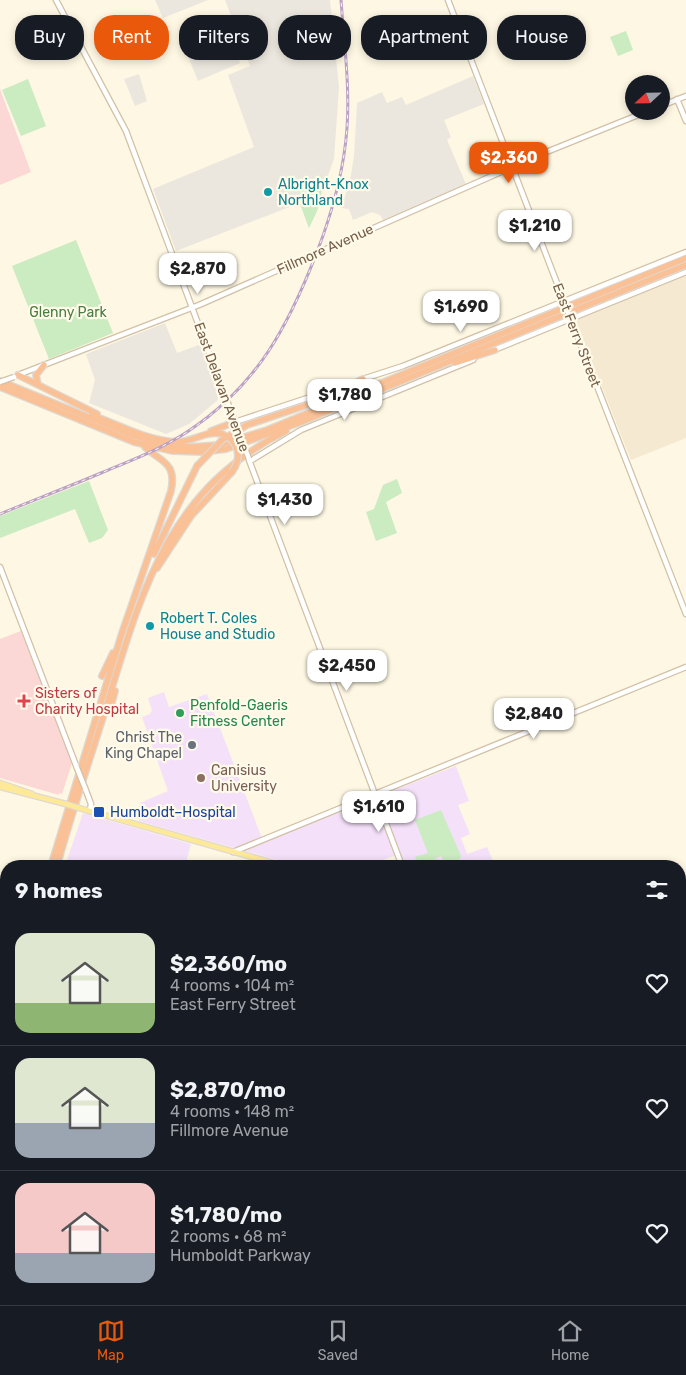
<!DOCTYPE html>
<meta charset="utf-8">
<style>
:root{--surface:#171b24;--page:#242831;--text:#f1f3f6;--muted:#9ea1a6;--line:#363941;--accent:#ea580c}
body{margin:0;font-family:Rubik,sans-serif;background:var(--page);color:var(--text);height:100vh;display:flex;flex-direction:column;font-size:19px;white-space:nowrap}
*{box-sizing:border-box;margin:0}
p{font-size:16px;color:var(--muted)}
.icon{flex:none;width:28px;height:28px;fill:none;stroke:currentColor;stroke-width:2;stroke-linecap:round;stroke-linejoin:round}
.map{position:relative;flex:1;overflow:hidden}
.side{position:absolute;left:0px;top:860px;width:686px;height:445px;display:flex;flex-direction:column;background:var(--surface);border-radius:20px 20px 0 0;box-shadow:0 2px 8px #0003}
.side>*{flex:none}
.hud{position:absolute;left:15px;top:15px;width:656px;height:45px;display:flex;gap:10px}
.needle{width:32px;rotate:248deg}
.controls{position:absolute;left:625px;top:75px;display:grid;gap:10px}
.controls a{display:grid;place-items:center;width:45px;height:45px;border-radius:50%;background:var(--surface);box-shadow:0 2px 8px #0003;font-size:25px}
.price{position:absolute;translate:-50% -42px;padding:0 11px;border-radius:10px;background:#fff;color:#222;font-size:16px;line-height:32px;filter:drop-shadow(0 1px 2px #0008)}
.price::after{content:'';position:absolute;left:50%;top:30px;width:15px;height:11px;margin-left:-8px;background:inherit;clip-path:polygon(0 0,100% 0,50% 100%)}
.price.selected{background:var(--accent);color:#fff}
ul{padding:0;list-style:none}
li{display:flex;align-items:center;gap:15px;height:125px;padding:0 15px}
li+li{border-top:1px solid var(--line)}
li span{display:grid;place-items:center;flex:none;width:140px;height:100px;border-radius:15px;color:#555}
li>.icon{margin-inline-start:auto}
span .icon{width:60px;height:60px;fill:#fffc;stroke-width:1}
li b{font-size:21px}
h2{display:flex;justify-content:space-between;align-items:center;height:60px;padding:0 15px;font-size:21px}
.chip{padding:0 18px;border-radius:20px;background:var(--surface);box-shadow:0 2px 8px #0003;font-size:18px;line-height:45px}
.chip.selected{background:var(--accent);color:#fff}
.dock{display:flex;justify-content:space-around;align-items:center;height:70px;border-top:1px solid var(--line);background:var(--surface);font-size:14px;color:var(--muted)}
.dock a{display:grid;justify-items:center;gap:2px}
.dock .selected{color:var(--accent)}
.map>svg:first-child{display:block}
.residential{fill:#f5ead1}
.industrial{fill:#ece7de}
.education{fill:#f4e0f9}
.medical{fill:#fbd8d6}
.green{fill:#cbebc1}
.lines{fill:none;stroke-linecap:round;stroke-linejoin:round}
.secondary-casing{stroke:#d2c1a6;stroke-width:7}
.primary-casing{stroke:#ded9d3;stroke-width:7}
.highway-casing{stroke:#ded9d3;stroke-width:8}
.secondary{stroke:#fff;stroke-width:4.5}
.primary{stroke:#fee999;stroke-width:4.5}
.highway{stroke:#fac197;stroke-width:5.5}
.rail-casing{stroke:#bca1c7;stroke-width:3}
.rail{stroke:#fffaea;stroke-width:1;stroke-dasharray:4;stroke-linecap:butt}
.secondary-bridge-casing{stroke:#d2c1a6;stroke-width:7;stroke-linecap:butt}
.primary-bridge-casing{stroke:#ded9d3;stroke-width:7;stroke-linecap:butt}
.highway-bridge-casing{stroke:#ded9d3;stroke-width:8;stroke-linecap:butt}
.secondary-bridge{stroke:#fff;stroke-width:4.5}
.primary-bridge{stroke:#fee999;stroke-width:4.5}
.highway-bridge{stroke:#fac197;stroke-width:5.5}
.culture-dot{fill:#0f9aa8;stroke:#fffaea;stroke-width:2}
.health-dot{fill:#e0444e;stroke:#fffaea;stroke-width:2}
.leisure-dot{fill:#2e9e5b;stroke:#fffaea;stroke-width:2}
.worship-dot{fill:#6b7280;stroke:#fffaea;stroke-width:2}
.education-dot{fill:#8d6e63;stroke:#fffaea;stroke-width:2}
.transit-dot{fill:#1a4fb4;stroke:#fffaea;stroke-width:2}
.labels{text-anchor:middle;stroke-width:4.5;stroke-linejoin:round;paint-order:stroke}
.culture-label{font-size:14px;fill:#0d838f;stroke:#fffaea;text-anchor:start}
.street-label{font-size:14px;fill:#766048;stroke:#fffaea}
.park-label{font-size:14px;fill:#487d40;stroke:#fffaea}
.health-label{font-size:14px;fill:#be3a42;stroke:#fffaea;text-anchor:start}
.leisure-label{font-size:14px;fill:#27864d;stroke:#fffaea;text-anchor:start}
.worship-label{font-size:14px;fill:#5b616d;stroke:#fffaea;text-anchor:end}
.education-label{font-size:14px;fill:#785e54;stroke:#fffaea;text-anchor:start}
.transit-label{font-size:14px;fill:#164399;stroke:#fffaea;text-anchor:start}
</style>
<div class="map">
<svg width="686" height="1305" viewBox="0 0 686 1305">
<rect width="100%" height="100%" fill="#fdf7e3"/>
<path class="residential" d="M686 275V438L631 460 575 319Z"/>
<path class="industrial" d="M155 0H208L163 18Z
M225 0H330L339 87 334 159 309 228 300 203 176 251 153 189 254 147 228 75 250 66Z
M230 37 240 63 198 81 187 54Z
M139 74 147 101 135 106 124 79Z
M473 76 484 104 444 120 451 137 447 140 466 184 383 220 380 215 372 212 353 220 349 209 341 208 350 181 354 156 357 103 382 92 387 103 402 97 406 105Z
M165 323 177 353 201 344 216 382 218 400 189 424 166 434 89 403 95 380 86 354Z"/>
<path class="education" d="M164 692 169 707 207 694 263 841 456 766 469 801 458 805 470 834 461 838 467 854 487 847 495 866H404L399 854 367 866H299L139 821 140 803 168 791 142 717 150 714 152 710 148 698Z
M83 813 191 844 185 866H65Z"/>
<path class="medical" d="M0 89 31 172 0 185Z
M21 631 72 763 62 794 59 793V795L0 778V639Z"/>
<path class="green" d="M626 31 633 50 618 56 610 37Z
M28 79 46 126 21 136 2 90Z
M319 187C326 198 314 217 309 228L297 196Z
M76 240 113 333 49 359 12 266Z
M397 479 402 493 386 502 397 533 376 541 366 512 374 509 383 485Z
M89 481 108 530 102 538 89 543 75 509 0 538V516Z
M441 810 461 856 460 859 445 864 441 856 436 858 439 865 419 866 415 857 428 853 415 820Z
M6 1072V1299H401L388 1305H244L210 1302 187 1305H0V1075Z"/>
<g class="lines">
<g class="secondary-casing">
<path id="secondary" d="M56 0 126 131 239 433
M448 0 565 304
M677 99 686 121
M661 106 686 96
M570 317 686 614
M494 350 686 272
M18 375 199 305 544 153 648 111
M360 380 403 366 686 252
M235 422 350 384
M249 460 402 866
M250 461 301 430 473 360
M0 567 77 768
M85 788 91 804 90 811
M233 852 686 667
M574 1305 578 1299
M594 1305 597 1299"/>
</g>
<g class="primary-casing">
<path id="primary" d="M0 783 32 794
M0 787 66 804
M79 808 284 866
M680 977 686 979
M680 1210 686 1209
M200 1305H229
M397 1305 411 1299"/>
</g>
<g class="highway-casing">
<path id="highway" d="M455 363 495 350
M18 375 97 414
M0 381 132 435 168 445 191 447 219 445 267 430 686 258
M38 384 36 375 44 365
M0 387 134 442 173 451 202 452 226 449 301 422 686 265
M346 388 363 379
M92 415C119 425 148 441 177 442 193 442 206 430 222 434
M247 425 364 386
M211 431 235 422
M154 554 197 466
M157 568 191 516 232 472
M102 676 113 653
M111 706 115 691
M51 866 122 633 171 491C177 462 161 462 145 447
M57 866C71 815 88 765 104 714 140 596 166 490 286 431
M5 959H6
M1 961 6 967
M0 997 6 988
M0 1009 6 1000"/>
</g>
<use href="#secondary" class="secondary"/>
<use href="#primary" class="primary"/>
<use href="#highway" class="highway"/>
<g class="rail-casing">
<path id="rail" d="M0 514C34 500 68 487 101 473 132 460 162 449 190 430 257 385 288 327 317 252 332 213 344 171 347 128 350 86 344 42 341 0"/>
</g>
<use href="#rail" class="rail"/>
<g class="secondary-bridge-casing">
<path id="secondary-bridge" d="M565 304 570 317
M0 382 14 377
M239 433 249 459
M77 768 85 788"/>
</g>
<g class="primary-bridge-casing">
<path id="primary-bridge" d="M66 804 79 808"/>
</g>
<g class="highway-bridge-casing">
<path id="highway-bridge" d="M222 434C238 440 243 457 232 472
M197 466 222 440 247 425"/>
</g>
<use href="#secondary-bridge" class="secondary-bridge"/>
<use href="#primary-bridge" class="primary-bridge"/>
<use href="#highway-bridge" class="highway-bridge"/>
</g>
<g class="culture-dot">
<circle cx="268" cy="192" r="5"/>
<circle cx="150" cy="626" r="5"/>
</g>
<path class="health-dot" d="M21.5 693.5h5v5h5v5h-5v5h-5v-5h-5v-5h5z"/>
<circle class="leisure-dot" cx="180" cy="713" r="5"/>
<circle class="worship-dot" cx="192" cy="745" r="5"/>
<circle class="education-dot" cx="201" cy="778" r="5"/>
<rect class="transit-dot" x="93" y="806" width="12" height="12" rx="2.5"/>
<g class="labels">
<g class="culture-label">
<text x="278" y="189">Albright-Knox<tspan x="278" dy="16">Northland</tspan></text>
<text x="160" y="623">Robert T. Coles<tspan x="160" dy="16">House and Studio</tspan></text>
</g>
<g class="street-label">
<text transform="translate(325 249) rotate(-24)" y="5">Fillmore Avenue</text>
<text transform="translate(577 335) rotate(69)" y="5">East Ferry Street</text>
<text transform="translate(222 387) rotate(70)" y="5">East Delavan Avenue</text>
</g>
<g class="park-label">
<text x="68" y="317">Glenny Park</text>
</g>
<g class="health-label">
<text x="35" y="698">Sisters of<tspan x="35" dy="16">Charity Hospital</tspan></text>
</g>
<g class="leisure-label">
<text x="190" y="710">Penfold-Gaeris<tspan x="190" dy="16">Fitness Center</tspan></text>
</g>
<g class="worship-label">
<text x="182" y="742">Christ The<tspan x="182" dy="16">King Chapel</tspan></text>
</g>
<g class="education-label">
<text x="211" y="775">Canisius<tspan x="211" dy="16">University</tspan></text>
</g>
<g class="transit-label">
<text x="110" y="817">Humboldt–Hospital</text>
</g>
</g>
</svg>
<div class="controls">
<a><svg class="needle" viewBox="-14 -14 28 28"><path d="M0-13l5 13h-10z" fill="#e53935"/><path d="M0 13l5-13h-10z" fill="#9ea1a6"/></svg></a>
</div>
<b class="price selected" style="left:509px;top:184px">$2,360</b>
<b class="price" style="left:535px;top:252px">$1,210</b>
<b class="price" style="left:198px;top:295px">$2,870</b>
<b class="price" style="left:461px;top:333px">$1,690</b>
<b class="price" style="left:345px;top:421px">$1,780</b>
<b class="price" style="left:285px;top:526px">$1,430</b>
<b class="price" style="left:347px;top:692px">$2,450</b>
<b class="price" style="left:534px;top:740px">$2,840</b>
<b class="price" style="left:379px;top:833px">$1,610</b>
<div class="hud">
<a class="chip">Buy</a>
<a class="chip selected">Rent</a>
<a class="chip">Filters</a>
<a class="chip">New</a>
<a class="chip">Apartment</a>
<a class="chip">House</a>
</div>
<section class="side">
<h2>9 homes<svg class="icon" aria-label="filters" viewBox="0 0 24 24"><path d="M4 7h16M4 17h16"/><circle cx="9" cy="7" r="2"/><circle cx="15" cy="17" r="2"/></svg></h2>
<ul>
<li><span style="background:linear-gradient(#dfe7d0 70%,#8fb573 0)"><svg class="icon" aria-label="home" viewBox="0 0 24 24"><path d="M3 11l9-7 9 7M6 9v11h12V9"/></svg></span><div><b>$2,360/mo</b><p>4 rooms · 104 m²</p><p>East Ferry Street</p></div><svg class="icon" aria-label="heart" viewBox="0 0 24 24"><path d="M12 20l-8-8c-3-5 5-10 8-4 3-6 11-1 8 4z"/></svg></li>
<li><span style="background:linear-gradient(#dfe7d0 65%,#9aa5b1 0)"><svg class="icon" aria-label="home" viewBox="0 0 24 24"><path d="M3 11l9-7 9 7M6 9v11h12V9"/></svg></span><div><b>$2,870/mo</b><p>4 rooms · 148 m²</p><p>Fillmore Avenue</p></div><svg class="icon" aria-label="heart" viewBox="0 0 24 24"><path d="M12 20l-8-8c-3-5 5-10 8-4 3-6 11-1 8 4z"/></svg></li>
<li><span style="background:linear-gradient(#f6c9c9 70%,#9aa5b1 0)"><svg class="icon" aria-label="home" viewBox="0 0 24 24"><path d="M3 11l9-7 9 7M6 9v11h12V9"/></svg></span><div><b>$1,780/mo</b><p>2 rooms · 68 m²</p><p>Humboldt Parkway</p></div><svg class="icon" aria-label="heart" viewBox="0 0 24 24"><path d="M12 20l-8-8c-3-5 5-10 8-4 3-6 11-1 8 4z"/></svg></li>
</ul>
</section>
</div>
<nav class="dock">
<a class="selected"><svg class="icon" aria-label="map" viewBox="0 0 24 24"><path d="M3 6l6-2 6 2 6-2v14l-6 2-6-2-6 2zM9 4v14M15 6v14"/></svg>Map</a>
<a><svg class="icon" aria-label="saved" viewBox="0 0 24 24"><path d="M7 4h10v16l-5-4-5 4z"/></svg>Saved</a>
<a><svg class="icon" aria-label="home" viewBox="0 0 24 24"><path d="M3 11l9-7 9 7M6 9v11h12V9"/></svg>Home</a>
</nav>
